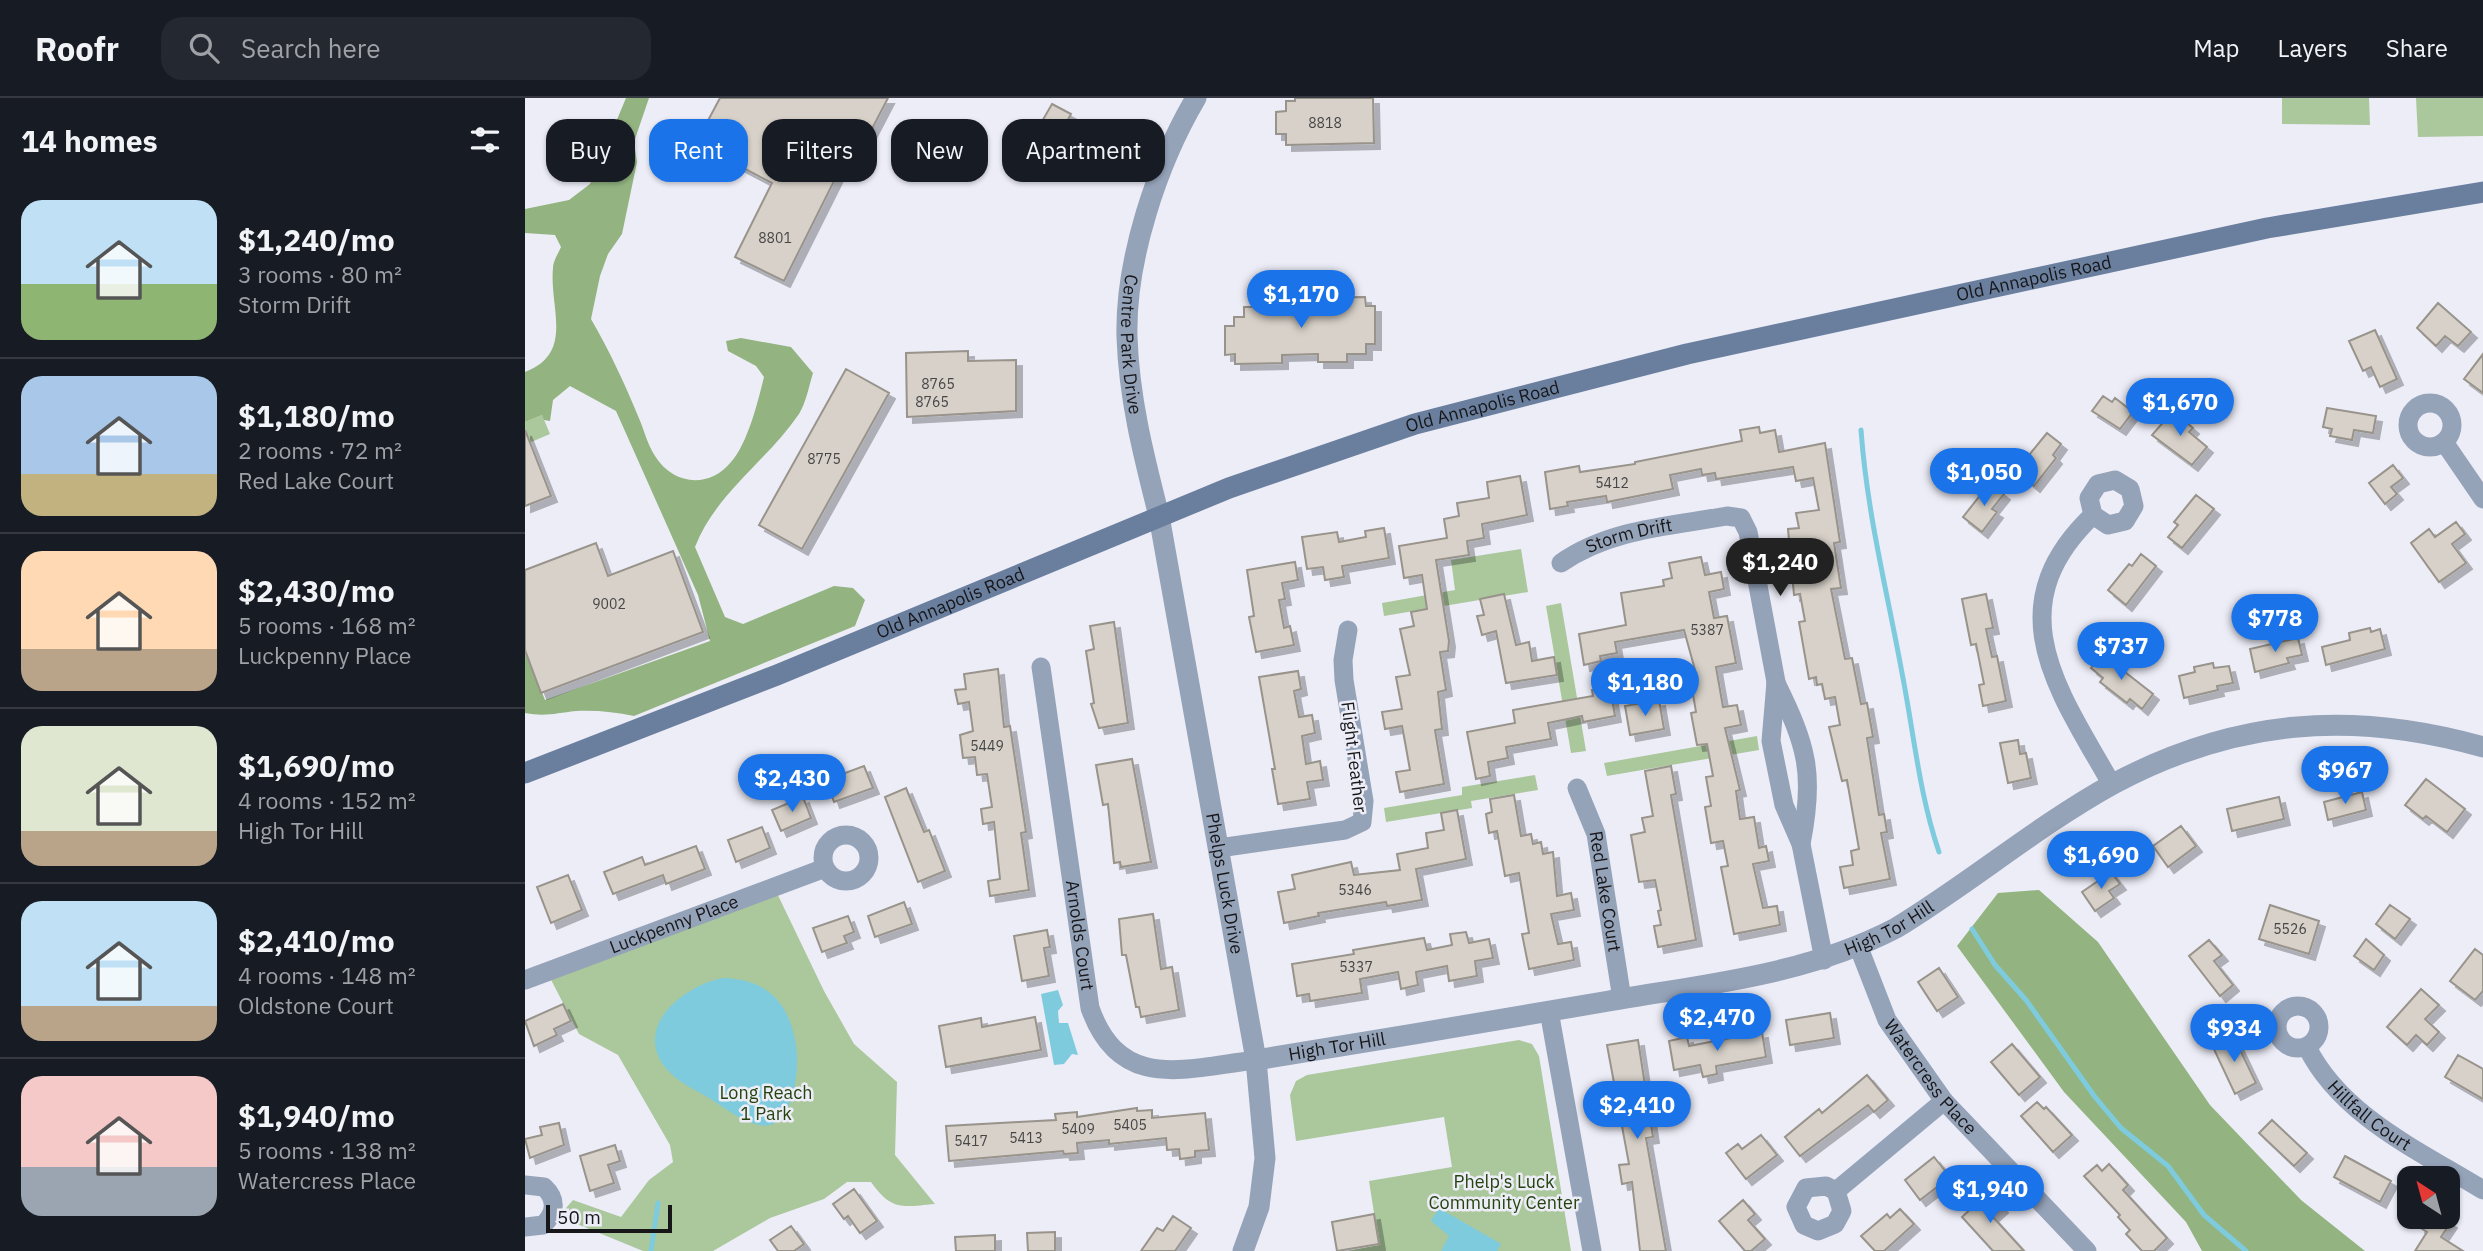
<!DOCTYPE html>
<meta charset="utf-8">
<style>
:root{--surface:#171b24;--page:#242831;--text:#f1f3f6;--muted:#9ea1a6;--line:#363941;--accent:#1a73e8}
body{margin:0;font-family:"IBM Plex Sans",sans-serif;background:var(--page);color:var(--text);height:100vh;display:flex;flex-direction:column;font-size:26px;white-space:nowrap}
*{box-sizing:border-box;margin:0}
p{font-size:23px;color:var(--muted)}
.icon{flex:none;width:38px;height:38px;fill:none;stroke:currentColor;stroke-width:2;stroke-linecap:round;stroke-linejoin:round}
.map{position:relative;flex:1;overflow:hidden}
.drawer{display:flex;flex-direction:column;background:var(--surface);width:525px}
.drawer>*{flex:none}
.hud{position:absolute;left:21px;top:21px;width:665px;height:63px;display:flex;gap:14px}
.needle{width:46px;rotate:324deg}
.tools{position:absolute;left:1872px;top:1068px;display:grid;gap:14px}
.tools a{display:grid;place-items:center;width:63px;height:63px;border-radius:14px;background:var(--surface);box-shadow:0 2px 5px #0004;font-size:35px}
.scale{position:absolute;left:21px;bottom:18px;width:126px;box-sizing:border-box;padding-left:7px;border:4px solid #17171a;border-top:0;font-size:19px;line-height:24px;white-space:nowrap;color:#17171a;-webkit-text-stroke:5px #ededf8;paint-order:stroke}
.price{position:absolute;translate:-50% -60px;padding:0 16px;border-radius:24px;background:var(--accent);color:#fff;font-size:23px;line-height:46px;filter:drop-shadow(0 2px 4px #0008)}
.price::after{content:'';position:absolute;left:50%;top:42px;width:21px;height:16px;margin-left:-10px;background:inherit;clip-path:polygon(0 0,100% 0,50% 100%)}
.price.on{background:#222;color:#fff}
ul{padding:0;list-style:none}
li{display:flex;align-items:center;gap:21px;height:175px;padding:0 21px}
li+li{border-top:2px solid var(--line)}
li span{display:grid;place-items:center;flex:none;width:196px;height:140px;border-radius:21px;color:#555}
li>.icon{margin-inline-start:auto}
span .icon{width:84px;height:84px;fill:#fffc;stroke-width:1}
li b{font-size:30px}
h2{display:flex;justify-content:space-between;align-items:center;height:84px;padding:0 21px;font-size:30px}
.chip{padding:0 24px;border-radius:21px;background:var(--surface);box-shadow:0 2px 5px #0004;font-size:24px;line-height:63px}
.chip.on{background:var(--accent);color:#fff}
header{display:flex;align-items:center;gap:42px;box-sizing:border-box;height:98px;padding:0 35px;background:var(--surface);border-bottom:2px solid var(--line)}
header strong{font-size:33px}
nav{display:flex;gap:38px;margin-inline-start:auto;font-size:24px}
.search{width:490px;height:63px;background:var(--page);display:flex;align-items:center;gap:18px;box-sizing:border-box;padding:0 24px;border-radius:21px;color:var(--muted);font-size:26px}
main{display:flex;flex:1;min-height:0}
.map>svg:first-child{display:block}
.green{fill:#abc79c}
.forest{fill:#93b481}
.water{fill:#7ecbdd}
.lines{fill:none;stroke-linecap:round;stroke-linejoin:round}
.stream{stroke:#7ecbdd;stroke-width:5}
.building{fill:#d7d1c9;stroke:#98938b;stroke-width:2;filter:url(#shadow)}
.minor{stroke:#95a3b9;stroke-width:19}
.tertiary{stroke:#95a3b9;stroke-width:21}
.secondary{stroke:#6a7f9e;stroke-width:21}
.labels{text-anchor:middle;stroke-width:5;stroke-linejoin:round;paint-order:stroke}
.number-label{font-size:14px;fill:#474646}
.street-label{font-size:18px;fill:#17171a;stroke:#ededf8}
.park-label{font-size:18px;fill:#24430d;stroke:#ededf8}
</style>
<header>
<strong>Roofr</strong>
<div class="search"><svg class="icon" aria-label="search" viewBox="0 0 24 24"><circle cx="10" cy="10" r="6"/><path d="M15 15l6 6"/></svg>Search here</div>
<nav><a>Map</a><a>Layers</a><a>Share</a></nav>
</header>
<main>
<section class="drawer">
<h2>14 homes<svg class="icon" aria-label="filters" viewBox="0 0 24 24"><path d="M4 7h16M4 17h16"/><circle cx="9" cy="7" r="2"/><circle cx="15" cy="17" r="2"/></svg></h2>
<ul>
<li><span style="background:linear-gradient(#bfe0f5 60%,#8fb573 0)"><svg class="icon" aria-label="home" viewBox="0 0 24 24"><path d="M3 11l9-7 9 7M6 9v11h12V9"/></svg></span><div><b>$1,240/mo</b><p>3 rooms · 80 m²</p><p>Storm Drift</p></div></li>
<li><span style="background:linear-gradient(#a9c7e8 70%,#c2b280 0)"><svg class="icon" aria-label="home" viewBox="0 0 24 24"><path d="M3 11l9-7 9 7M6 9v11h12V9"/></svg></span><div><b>$1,180/mo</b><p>2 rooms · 72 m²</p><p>Red Lake Court</p></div></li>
<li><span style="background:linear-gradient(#ffd9b3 70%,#b9a48a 0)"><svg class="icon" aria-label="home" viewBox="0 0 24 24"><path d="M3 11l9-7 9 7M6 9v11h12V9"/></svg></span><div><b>$2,430/mo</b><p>5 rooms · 168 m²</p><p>Luckpenny Place</p></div></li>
<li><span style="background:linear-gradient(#dfe7d0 75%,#b9a48a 0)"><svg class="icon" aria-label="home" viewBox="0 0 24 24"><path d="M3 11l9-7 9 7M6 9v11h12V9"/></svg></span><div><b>$1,690/mo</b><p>4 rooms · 152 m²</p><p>High Tor Hill</p></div></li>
<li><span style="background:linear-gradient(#bfe0f5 75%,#b9a48a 0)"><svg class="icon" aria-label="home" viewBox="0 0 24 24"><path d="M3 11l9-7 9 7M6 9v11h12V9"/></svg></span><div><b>$2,410/mo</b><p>4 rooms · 148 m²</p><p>Oldstone Court</p></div></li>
<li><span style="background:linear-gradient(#f6c9c9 65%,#9aa5b1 0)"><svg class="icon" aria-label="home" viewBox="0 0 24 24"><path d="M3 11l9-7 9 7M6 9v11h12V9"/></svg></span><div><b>$1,940/mo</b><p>5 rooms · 138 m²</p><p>Watercress Place</p></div></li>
</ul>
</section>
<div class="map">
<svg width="1958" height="1153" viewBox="0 0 1958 1153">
<defs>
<filter id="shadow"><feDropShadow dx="6" dy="6" stdDeviation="0" flood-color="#0004"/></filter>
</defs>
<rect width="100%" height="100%" fill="#ededf8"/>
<path class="green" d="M1757 0H1844L1845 27 1757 26Z
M1891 0H1958V38L1893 39Z
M17 317 25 336 4 345 0 351V324Z
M996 451 1003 494 859 518 857 505 930 492 926 462Z
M1036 505 1061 653 1046 655 1021 508Z
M1232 638 1234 652 1082 678 1079 665Z
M1010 677 1013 692 946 703 947 710 861 724 859 710 937 697V689Z
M249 789 299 893 329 946 372 984 370 1057 410 1106C376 1109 367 1113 346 1084H322L299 1101 245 1120 188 1153H118L40 1121 41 1110 48 1102 96 1119 124 1082 148 1064 145 1047 93 957 54 936 22 874Z
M994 942 1007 946 1014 958 1046 1153H823L854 1147 844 1083 927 1069 919 1019 771 1043 765 997 771 983 782 977Z"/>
<path class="forest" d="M101 0H124L109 44 112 64 97 136 83 156 75 178 66 221C84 252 99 284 113 318 119 331 122 346 130 358 148 387 184 391 206 364 223 345 233 303 239 279L231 268 203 253 201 243 216 240 266 249 288 275C284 288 281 305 274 316 242 363 191 395 170 449L200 519 218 526 309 488 328 490 340 502 330 528 109 618C90 614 71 612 51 613 32 615 20 619 0 615V552L20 602 185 543 173 497 91 313 45 288 28 302 25 323 19 322 17 317 0 324V274C50 255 24 209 28 170 28 163 33 156 36 149L30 137 0 135V111L44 102 65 86Z
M1514 792 1573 844 1685 1007 1776 1102 1840 1153H1677L1661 1124 1539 994 1432 848 1473 795Z"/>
<path class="water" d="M198 880C242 881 265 905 271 948 275 971 269 1035 234 1027 217 1023 201 1011 187 1002 170 991 151 984 139 968 109 927 160 887 198 880Z
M533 892 538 907 533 913 534 925H543L553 957 547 956 539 966 529 967 516 896Z
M914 1110 976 1146 972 1153H916L924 1138 906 1123Z"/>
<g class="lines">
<path class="stream" d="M1336 332C1342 415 1362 493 1377 575 1389 636 1394 695 1414 754
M1447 831 1470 867 1501 902 1570 999 1596 1030 1643 1068 1679 1117 1721 1153
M126 1153 133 1105"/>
</g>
<path class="building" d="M195 0H363L324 75 315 71 259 183 210 159 247 85 171 45Z
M770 0H848L849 45 761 47V36H751V14L761 13V3H770Z
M527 6 546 16 518 69 501 60 507 48 504 46Z
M840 199 841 208H850V246H841V256H822V264H793V256L757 257V265L710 266V256L700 257V228H709V219H719V209H728V200Z
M1913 205 1946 234 1933 248 1920 238 1911 248 1892 230Z
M1850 232 1872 281 1855 289 1846 269 1838 273 1824 243Z
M443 253V263L491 262V313L382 319 381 255Z
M1958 256V295L1939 281Z
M321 271 364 295 277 451 234 427Z
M1578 298 1587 304 1590 300 1608 314 1595 331 1567 313Z
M1802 310 1851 318 1848 335 1829 332 1827 342 1805 338 1807 331 1798 329Z
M1648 313 1668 330 1664 334 1682 349 1667 367 1627 337Z
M1234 329 1235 335 1250 332 1254 354 1300 345 1315 444 1309 445 1316 490 1306 491 1320 561 1327 560 1336 606 1342 605 1348 639 1342 640 1354 717 1359 716 1362 734 1356 735 1365 781 1319 790 1315 769 1328 767 1326 753 1334 751 1322 682 1317 683 1304 629 1315 627 1310 599 1300 601 1297 586 1292 587 1291 579 1284 581 1274 524 1280 523 1275 496 1269 497 1263 431 1274 430 1271 415 1294 412 1288 380 1271 383 1268 369 1191 381 1190 375 1177 377 1176 371 1145 377 1148 391 1082 404 1081 398 1042 404 1043 408 1025 411 1020 374 1054 368 1055 374 1110 366V364L1217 343 1215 332Z
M0 332 26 398 0 408Z
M1522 335 1536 346 1528 357 1531 360 1509 388 1491 373Z
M1868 367 1878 380 1866 389 1872 396 1860 406 1844 385Z
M995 378 1002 417 957 426 959 440 942 443 944 457 911 462 924 543 923 553 915 554 921 592 913 594 917 631 910 632 919 686 875 694 871 674 885 672 880 644 877 628 860 631 857 614 877 611 871 579 885 577 875 531 889 528 886 514 902 511 897 477 879 480 874 448 922 440 919 421 934 418 932 405 964 400 962 384Z
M1465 385 1479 396 1467 411 1472 414 1457 434 1438 419Z
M1671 397 1689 411 1657 450 1643 439 1653 427 1649 424Z
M1931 424 1940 436 1927 446 1941 465 1914 484 1886 445 1904 431 1910 439Z
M859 430 864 460 817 468 819 479 800 482 798 469 782 471 777 439 812 434 814 444 841 439 840 433Z
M71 445 83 478 148 453 178 534 16 595 0 552V472Z
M1616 456 1631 468 1601 507 1583 492 1604 466 1607 468Z
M1176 459 1180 477 1196 474 1199 491 1184 494 1189 520 1202 518 1211 565 1191 569 1198 609 1212 607 1216 627 1200 630 1215 692 1211 693 1215 721 1229 719 1234 750 1241 748 1244 763 1228 766 1238 810 1252 808 1255 827 1209 836 1196 769 1203 768 1198 743 1186 745 1180 709 1186 708 1181 679 1188 678 1182 646 1172 647 1166 615 1171 614 1164 573 1170 572 1159 532 1090 544 1092 555 1075 558 1076 563 1059 567 1054 536 1101 527 1096 495 1139 488 1138 482 1147 480 1144 465Z
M770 464 773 482 757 485 760 501 754 502 759 530 765 528 769 547 731 554 724 519 729 518 722 472Z
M979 496 991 547 1004 544 1007 563 1029 559 1032 577 981 585 971 533 957 537 952 518 959 517 955 501Z
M1461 496 1468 530 1461 531 1467 559 1472 558 1481 603 1458 608 1454 587 1459 586 1451 546 1446 547 1437 501Z
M589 524 603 625 574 630 566 606 569 605 561 553 569 551 565 528Z
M1845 530 1846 534 1855 531 1860 551 1801 567 1797 549 1825 542 1824 535Z
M1773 540 1777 557 1762 560 1764 565 1730 574 1725 551Z
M1577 556 1628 596 1617 611 1605 601 1602 605 1575 584 1578 580 1566 570Z
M1688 565 1689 570 1704 568 1708 585 1692 588 1693 592 1659 600 1654 578 1670 574 1669 569Z
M473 571 479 629 485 628 501 734 496 735 504 792 465 798 463 783 475 781 469 724 458 726 456 711 467 709 462 676 452 677 450 659 438 660 435 637 448 633 444 604 433 606 430 592 441 591 439 576Z
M773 573 776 591 769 593 774 619 787 617 790 635 777 638 781 666 795 663 798 682 782 684 785 701 753 706 747 671H750L734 579Z
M1085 589 1090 618 1058 624 1057 618 1023 625 1026 641 981 649 983 660 963 664 965 678 951 681 942 634 990 625 988 612 1068 598 1067 592Z
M1134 602 1139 631 1105 637 1100 608Z
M1493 642 1495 656 1501 655 1506 680 1483 685 1475 645Z
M607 661 626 764 596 769 595 764 589 765 583 706 578 707 571 667Z
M339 668 348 690 309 704 301 682Z
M1146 668 1151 696 1146 697 1171 842 1133 849 1129 828 1136 827 1133 813 1136 812 1130 782 1114 784 1106 737 1120 734 1117 720 1128 718 1120 673Z
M1901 681 1940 711 1922 734 1901 718 1898 721 1880 707Z
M381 690 399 734 404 732 420 773 393 784 360 699Z
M1837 694 1841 712 1803 722 1799 704Z
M989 697 996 738 1006 736 1008 746 1016 744 1018 756 1028 754 1032 798 1046 795 1049 812 1026 816 1033 846 1046 844 1049 862 1004 871 997 836 1004 835 994 775 980 778 972 733 964 735 961 716 967 714 965 701Z
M278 699 286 720 256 733 247 712Z
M1754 699 1759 721 1707 733 1702 711Z
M932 712 941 761 891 771 897 802 862 808 861 804 793 815 794 818 759 825 753 794 770 791 767 777 826 764 829 777 875 772 872 756 903 750 901 735 919 732 916 715Z
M1656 728 1671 748 1643 769 1628 748Z
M237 729 245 750 211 764 203 742Z
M171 748 180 771 141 786 138 777 88 796 79 774 117 759 120 767Z
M1586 774 1595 786 1584 793 1589 800 1570 813 1557 794Z
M43 777 57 812 26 825 12 789Z
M379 804 387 826 350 839 343 818Z
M1745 807 1794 823 1784 856 1734 841Z
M1865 807 1885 821 1870 841 1851 826Z
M628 816 636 871 647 869 654 912 616 919 614 909H611L601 857H597L594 821Z
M323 818 329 834 319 838 322 845 297 854 288 830Z
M522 832 525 849 519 850 524 878 497 883 489 838Z
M941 834 944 845 964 841 968 860 950 863 952 878 924 883 922 868 891 874 893 887 876 891 873 874 835 881 837 895 785 903 784 896 772 898 767 866 829 856 828 852 899 840 902 852 927 847 925 836Z
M1841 841 1859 857 1849 872 1829 858Z
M1684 842 1697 857 1689 863 1708 887 1695 898 1664 858Z
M1950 851 1958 857V893L1950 902 1925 883Z
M1414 870 1433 899 1412 913 1393 884Z
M1896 891 1914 907 1900 921 1914 934 1902 947 1891 937 1882 947 1862 929Z
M38 906 46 923 29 931 32 937 9 948 0 923Z
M1305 915 1309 940 1265 947 1261 922Z
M510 919 516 952 421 969 414 928 456 920 457 929Z
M1237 934 1241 959 1191 968 1192 976 1178 979 1175 967 1149 972 1144 943 1162 939 1164 948Z
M1708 937 1731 985 1710 996 1687 947Z
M1113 942 1128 1039 1121 1040 1141 1153H1115L1107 1084 1097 1086 1094 1067 1104 1066 1082 947Z
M1487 946 1515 979 1494 997 1466 964Z
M1933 957 1958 971V1001L1920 979Z
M1342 977 1363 1002 1349 1014 1343 1007 1275 1058 1260 1039 1294 1011 1297 1015Z
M1512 1004 1519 1011 1521 1009 1547 1037 1528 1054 1496 1018Z
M612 1010V1013L627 1012V1020L680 1015 684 1052 670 1053V1059L655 1061 654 1051 642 1052 641 1040 584 1046V1042L552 1045 553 1055 539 1056 538 1053 424 1063 421 1028 531 1022 530 1016 552 1014V1019Z
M1747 1022 1782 1055 1769 1068 1734 1035Z
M34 1025 39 1047 5 1060 0 1041 17 1037 15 1029Z
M1236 1037 1252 1057 1221 1081 1201 1055 1213 1046 1217 1051Z
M90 1047 95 1063 83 1067 89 1085 65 1093 55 1058Z
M1820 1058 1866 1083 1855 1104 1809 1079Z
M1409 1059 1425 1079 1395 1102 1380 1082Z
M1584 1066 1603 1087 1598 1092 1642 1140 1629 1153H1617L1601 1136 1605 1132 1593 1119 1595 1117 1559 1078 1572 1067 1577 1073Z
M329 1091 352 1123 335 1135 323 1118 319 1121 308 1106Z
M1464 1094 1477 1109 1467 1118 1499 1153H1468L1437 1119Z
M1218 1102 1230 1116 1223 1122 1240 1141 1226 1153H1220L1194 1123Z
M1375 1111 1389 1126 1359 1153H1350L1336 1138 1362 1116 1365 1120Z
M849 1116 854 1146 812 1153 807 1124Z
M648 1118 666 1130 650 1153H616L632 1130 638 1133Z
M1901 1118H1916L1926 1124 1916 1139 1938 1153H1890L1902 1134 1894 1129Z
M266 1128 279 1146 269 1153H253L245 1142Z
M530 1134V1153H503L502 1135Z
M470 1137V1153H431L430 1139Z"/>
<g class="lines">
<g class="minor">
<circle cx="1905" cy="327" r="22"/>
<path d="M1919 344 1958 401"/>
<path d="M1568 417 1564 400 1573 386 1590 382 1605 391 1609 408 1600 423 1583 427 1568 417C1470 510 1534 593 1587 687"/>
<path id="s1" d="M1036 465C1084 431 1146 428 1202 418L1216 420 1223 434 1251 584 1246 643 1259 707 1276 746 1299 862"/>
<path id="s2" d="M516 569 565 910C595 995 661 970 731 962"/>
<path d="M1251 585C1282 648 1290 676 1276 746"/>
<path id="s3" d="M1052 690 1071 736 1097 901"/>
<circle cx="321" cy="760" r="23"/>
<path d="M694 750 820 732 837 724 839 703 819 582 818 562 823 532"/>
<path id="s4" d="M1334 850 1362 922 1419 1003 1562 1153"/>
<path id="s5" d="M0 882 300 770"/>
<circle cx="1773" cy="929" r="21"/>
<path d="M1024 913 1067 1153"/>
<path id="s6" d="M1782 949C1816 1018 1895 1053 1958 1092"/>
<path d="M0 1087 19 1089C32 1101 31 1115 18 1127L0 1129"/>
<path d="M1311 1093 1317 1113 1310 1126 1293 1133 1279 1127 1271 1109 1281 1090 1301 1088 1311 1093 1419 1003"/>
</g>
<g class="tertiary">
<path id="s7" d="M671 0C632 66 600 162 602 239 604 301 619 359 634 418L731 962 740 1060 734 1109 718 1153"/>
<path id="s8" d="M731 962C849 943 966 923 1084 903 1182 886 1281 877 1371 830 1445 785 1512 728 1588 686 1710 621 1826 612 1958 649"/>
</g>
<path class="secondary" id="s9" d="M0 675 252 577 704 390 890 326 1162 256 1742 130 1958 94"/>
</g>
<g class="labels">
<g class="number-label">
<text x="800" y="30">8818</text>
<text x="250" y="145">8801</text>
<text x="413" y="291">8765</text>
<text x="407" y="309">8765</text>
<text x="299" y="366">8775</text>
<text x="1087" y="390">5412</text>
<text x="84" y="511">9002</text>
<text x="1182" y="537">5387</text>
<text x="462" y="653">5449</text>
<text x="830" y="797">5346</text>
<text x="1765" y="836">5526</text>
<text x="831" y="874">5337</text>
<text x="605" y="1032">5405</text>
<text x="553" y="1036">5409</text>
<text x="501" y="1045">5413</text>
<text x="446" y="1048">5417</text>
</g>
<g class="street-label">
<text dy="6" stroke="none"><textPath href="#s9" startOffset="1592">Old Annapolis Road</textPath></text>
<text dy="6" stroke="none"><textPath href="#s7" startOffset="259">Centre Park Drive</textPath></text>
<text dy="6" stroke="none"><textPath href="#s9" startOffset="1026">Old Annapolis Road</textPath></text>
<text dy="6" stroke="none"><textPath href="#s1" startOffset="74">Storm Drift</textPath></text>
<text dy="6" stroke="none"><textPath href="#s9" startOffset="458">Old Annapolis Road</textPath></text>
<text transform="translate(829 659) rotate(83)" y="6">Flight Feather</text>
<text dy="6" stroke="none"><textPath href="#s7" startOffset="807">Phelps Luck Drive</textPath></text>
<text dy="6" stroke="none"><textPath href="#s3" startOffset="108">Red Lake Court</textPath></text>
<text dy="6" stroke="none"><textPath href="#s5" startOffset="159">Luckpenny Place</textPath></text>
<text dy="6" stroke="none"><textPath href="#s8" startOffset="649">High Tor Hill</textPath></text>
<text dy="6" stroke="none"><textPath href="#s2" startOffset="271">Arnolds Court</textPath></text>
<text dy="6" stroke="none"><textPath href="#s8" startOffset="82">High Tor Hill</textPath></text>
<text dy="6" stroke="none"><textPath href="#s4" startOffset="149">Watercress Place</textPath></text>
<text dy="6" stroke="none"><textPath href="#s6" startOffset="94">Hillfall Court</textPath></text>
</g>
<g class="park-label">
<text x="241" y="1001">Long Reach<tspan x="241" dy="21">1 Park</tspan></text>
<text x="979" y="1090">Phelp's Luck<tspan x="979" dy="21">Community Center</tspan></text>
</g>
</g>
</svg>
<div class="tools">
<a><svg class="needle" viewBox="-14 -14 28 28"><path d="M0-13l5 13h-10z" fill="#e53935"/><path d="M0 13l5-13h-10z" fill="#9ea1a6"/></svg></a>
</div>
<div class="scale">50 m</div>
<b class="price" style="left:776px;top:232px">$1,170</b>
<b class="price" style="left:1655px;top:340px">$1,670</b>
<b class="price" style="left:1459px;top:410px">$1,050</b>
<b class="price on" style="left:1255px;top:500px">$1,240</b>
<b class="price" style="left:1750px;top:556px">$778</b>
<b class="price" style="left:1596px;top:584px">$737</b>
<b class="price" style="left:1120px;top:620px">$1,180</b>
<b class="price" style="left:1820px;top:708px">$967</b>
<b class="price" style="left:267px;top:716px">$2,430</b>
<b class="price" style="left:1576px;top:793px">$1,690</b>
<b class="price" style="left:1192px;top:955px">$2,470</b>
<b class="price" style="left:1709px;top:966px">$934</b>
<b class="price" style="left:1112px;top:1043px">$2,410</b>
<b class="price" style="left:1465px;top:1127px">$1,940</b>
<div class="hud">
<a class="chip">Buy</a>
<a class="chip on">Rent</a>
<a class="chip">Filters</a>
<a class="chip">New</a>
<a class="chip">Apartment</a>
</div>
</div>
</main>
